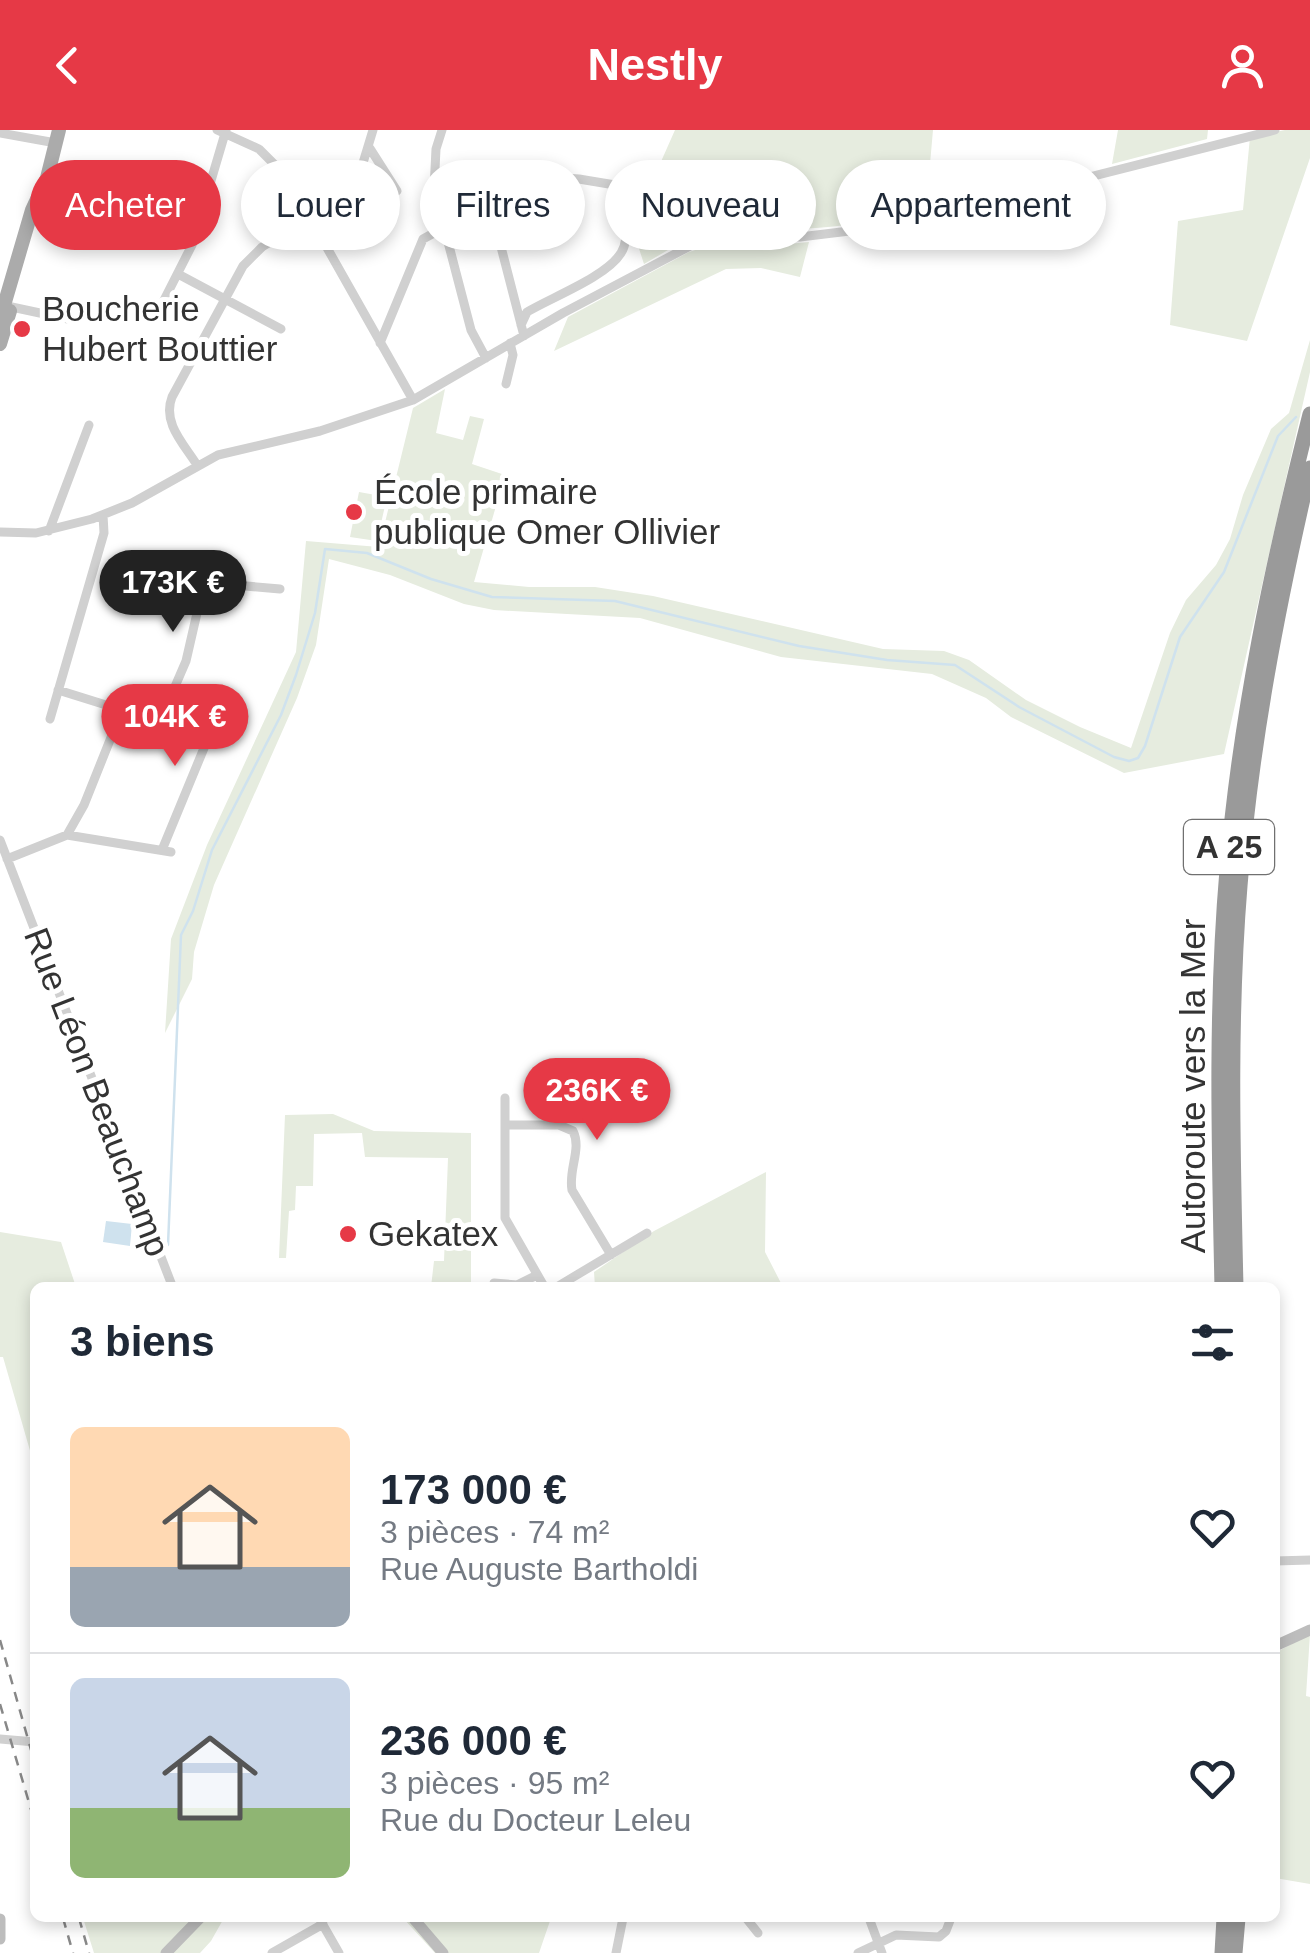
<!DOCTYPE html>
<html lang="fr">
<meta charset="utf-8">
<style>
:root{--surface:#fff;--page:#f6f6f7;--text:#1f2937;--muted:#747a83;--line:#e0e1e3;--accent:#e63946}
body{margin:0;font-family:Helvetica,sans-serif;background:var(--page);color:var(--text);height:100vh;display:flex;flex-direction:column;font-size:38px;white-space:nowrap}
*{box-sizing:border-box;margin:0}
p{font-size:32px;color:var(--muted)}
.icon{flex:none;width:55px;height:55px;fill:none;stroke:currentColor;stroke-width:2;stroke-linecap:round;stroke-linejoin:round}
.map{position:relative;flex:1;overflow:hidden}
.drawer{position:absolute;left:30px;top:1152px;width:1250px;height:640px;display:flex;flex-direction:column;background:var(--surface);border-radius:15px;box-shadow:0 5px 15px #0003}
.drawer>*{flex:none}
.banner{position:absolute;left:30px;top:30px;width:1250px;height:90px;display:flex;gap:20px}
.price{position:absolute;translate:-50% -85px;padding:0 22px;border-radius:35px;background:var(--accent);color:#fff;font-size:32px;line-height:65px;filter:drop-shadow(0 2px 5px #0008)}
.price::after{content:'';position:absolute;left:50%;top:60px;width:30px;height:22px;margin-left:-15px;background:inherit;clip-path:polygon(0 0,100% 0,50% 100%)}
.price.selected{background:#222;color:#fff}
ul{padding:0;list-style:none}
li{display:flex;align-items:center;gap:30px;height:250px;padding:0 40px}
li+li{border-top:2px solid var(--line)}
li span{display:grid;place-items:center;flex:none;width:280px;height:200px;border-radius:15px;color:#555}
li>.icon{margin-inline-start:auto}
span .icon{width:120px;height:120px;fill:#fffc;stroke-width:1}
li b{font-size:42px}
h2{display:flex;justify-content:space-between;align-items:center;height:120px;padding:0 40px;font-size:42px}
.chip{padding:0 35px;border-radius:45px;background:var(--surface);box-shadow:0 5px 15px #0003;font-size:35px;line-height:90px}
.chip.selected{background:var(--accent);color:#fff}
header{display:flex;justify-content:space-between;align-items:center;height:130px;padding:0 40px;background:var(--accent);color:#fff;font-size:45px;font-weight:700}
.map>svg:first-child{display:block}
.green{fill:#e6ecdf}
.water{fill:#cfe2ee}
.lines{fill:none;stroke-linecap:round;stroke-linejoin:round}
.stream{stroke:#cfe2ee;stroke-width:2.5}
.minor{stroke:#d0d0d0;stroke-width:9}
.secondary{stroke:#bdbdbd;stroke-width:11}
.primary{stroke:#ababab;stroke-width:14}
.motorway{stroke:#9a9a9a;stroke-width:15}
.rail{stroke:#888;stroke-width:2.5;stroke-dasharray:10 8;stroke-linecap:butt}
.poi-dot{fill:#e63946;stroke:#fff;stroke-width:4}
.labels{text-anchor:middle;stroke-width:10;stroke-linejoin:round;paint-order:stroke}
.shield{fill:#fff;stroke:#707070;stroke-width:2.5}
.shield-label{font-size:32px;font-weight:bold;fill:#333}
.poi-label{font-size:35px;fill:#333;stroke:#fff;text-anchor:start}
.street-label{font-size:35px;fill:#333;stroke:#fff}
</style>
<header><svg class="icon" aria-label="back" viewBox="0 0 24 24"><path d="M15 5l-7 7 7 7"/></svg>Nestly<svg class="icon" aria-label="person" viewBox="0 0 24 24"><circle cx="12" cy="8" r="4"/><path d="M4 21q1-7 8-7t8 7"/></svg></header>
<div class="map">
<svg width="1310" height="1823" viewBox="0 0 1310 1823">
<rect width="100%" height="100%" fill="#fff"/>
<path class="green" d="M675 0H933L930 34 878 31 865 92C826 99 789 100 749 99L755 43 682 38 668 120 644 134 632 97Z
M1118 0H1208L1207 9 1112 34Z
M1285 0H1310V28L1247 211 1170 195 1178 91 1243 80 1250 7Z
M732 108 788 114 809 112 800 147 761 138 726 139 554 221 568 187 689 122Z
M1310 210V242L1224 624 1124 643 1011 587 986 568 932 544 781 527 640 488 494 480 464 474 390 445 329 429 316 515 297 568 214 755 194 822 192 849 165 903 171 809 207 715 296 522 306 411 379 417 413 278 445 259 436 303 463 310 470 286 484 289 472 334 505 345 474 452 529 457H595L653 466 883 519 944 521 969 530 1026 570 1080 597 1131 618 1170 503 1186 470 1216 435 1230 409 1243 365 1271 299 1289 283Z
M359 362 387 367 377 411 350 407Z
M333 984 374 1001 471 1003V1157H431L434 1131H444L448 1028 365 1027 362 1003 314 1004 313 1056H296L295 1080 289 1081 286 1128H279L285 985Z
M766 1042 765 1122 783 1157H595L594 1142 654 1101Z
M0 1102 61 1112 76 1157 35 1158V1338L3 1227H0Z
M1310 1504 1306 1566 1310 1567V1754L1275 1748V1523Z
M83 1788H224L211 1811 200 1823H94Z
M403 1788H551L539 1823H435Z"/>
<path class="water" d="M106 1091 132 1094 130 1116 103 1112Z"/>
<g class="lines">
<path class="stream" d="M168 1115 181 805 193 781 212 720 281 585 296 545 315 483 325 419 367 423 431 449 492 467 615 471 799 516 887 530 955 535 1019 577 1114 627 1129 631 1138 628 1145 616 1180 507 1224 442 1278 306 1296 287
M33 1327 35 1326"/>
<path class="minor" d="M217 0 259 19 287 47 413 270
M442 0 436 19 433 79 448 112 471 200 486 228
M0 3 56 13
M369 17 397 61
M178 144 281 199
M7 176 68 189
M160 178 192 115 226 0
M521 195 527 182C552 167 606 147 621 123 627 114 626 102 626 92 625 78 625 66 615 55L579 49 508 44 503 47 492 82 524 206
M380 213 423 109 443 98
M506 254 513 225 510 213
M197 335C184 314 162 293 172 267L243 136 262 117 346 66 359 46 373 0
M49 401 89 295
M0 402 36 403 92 389 132 373 218 325 320 301 413 270 563 183 709 106 743 102 800 107 866 99 983 74 1275 0
M58 560 154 590 161 589 186 531 203 457 212 453 280 459
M50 589 104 403 103 385
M67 705 84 675 122 580
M0 710 173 1158
M162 720 216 589 212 581 173 565
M7 729 67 705 171 722
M505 968V1088L545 1158
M505 995H559L573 1001C582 1019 568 1040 572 1060L611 1125
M494 1153 517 1155 537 1145
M555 1158 647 1103
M1275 1431 1310 1430
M0 1609 35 1612
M319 1788 339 1823
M746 1788 758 1803
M869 1788 882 1823
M272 1823 323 1794
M616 1823 623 1788
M858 1823 896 1805 939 1807 946 1801 951 1788"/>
<path class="secondary" d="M1275 1516 1310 1500
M413 1788 443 1823
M0 1789V1809
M166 1823 200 1788"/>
<path class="primary" d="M0 189 32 80 47 48 59 0
M0 214 10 181"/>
<path class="motorway" d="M1222 1158C1219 1018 1215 879 1227 740 1240 585 1272 434 1310 284
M1236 1158C1233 1024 1229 890 1240 756 1251 614 1278 476 1310 338
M1222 1823 1224 1788
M1235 1823 1238 1788"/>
<path class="rail" d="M0 1510 35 1634
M0 1574 35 1693
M63 1788 73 1823
M79 1788 89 1823"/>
</g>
<g class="poi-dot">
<circle cx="22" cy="199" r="10"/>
<circle cx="354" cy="382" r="10"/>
<circle cx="348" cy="1104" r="10"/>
</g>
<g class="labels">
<rect class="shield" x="1184" y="690" width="90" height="54" rx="8"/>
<g class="shield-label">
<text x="1229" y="728">A 25</text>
</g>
<g class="poi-label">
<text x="42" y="191">Boucherie<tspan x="42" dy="40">Hubert Bouttier</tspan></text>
<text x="374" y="374">École primaire<tspan x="374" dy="40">publique Omer Ollivier</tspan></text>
<text x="368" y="1116">Gekatex</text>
</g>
<g class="street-label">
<text transform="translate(1193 956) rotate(-90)" y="12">Autoroute vers la Mer</text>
<text transform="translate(97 962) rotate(69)" y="12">Rue Léon Beauchamp</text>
</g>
</g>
</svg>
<b class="price selected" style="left:173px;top:505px">173K €</b>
<b class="price" style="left:175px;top:639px">104K €</b>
<b class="price" style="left:597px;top:1013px">236K €</b>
<div class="banner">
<a class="chip selected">Acheter</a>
<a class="chip">Louer</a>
<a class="chip">Filtres</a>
<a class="chip">Nouveau</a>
<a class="chip">Appartement</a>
</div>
<section class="drawer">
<h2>3 biens<svg class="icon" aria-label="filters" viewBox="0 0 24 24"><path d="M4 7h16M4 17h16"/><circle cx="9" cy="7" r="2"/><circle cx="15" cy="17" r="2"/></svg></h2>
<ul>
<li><span style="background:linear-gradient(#ffd9b3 70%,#9aa5b1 0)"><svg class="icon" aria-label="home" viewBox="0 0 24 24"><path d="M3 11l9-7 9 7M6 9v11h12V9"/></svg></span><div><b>173 000 €</b><p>3 pièces · 74 m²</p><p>Rue Auguste Bartholdi</p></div><svg class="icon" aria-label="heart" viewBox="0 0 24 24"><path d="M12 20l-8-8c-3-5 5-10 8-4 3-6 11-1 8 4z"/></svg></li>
<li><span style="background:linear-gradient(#c9d6e8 65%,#8fb573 0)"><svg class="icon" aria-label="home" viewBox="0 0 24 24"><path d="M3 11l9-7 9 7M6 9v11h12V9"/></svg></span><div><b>236 000 €</b><p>3 pièces · 95 m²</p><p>Rue du Docteur Leleu</p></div><svg class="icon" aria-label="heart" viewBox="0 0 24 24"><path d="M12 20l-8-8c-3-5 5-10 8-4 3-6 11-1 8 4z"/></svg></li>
</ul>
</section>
</div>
